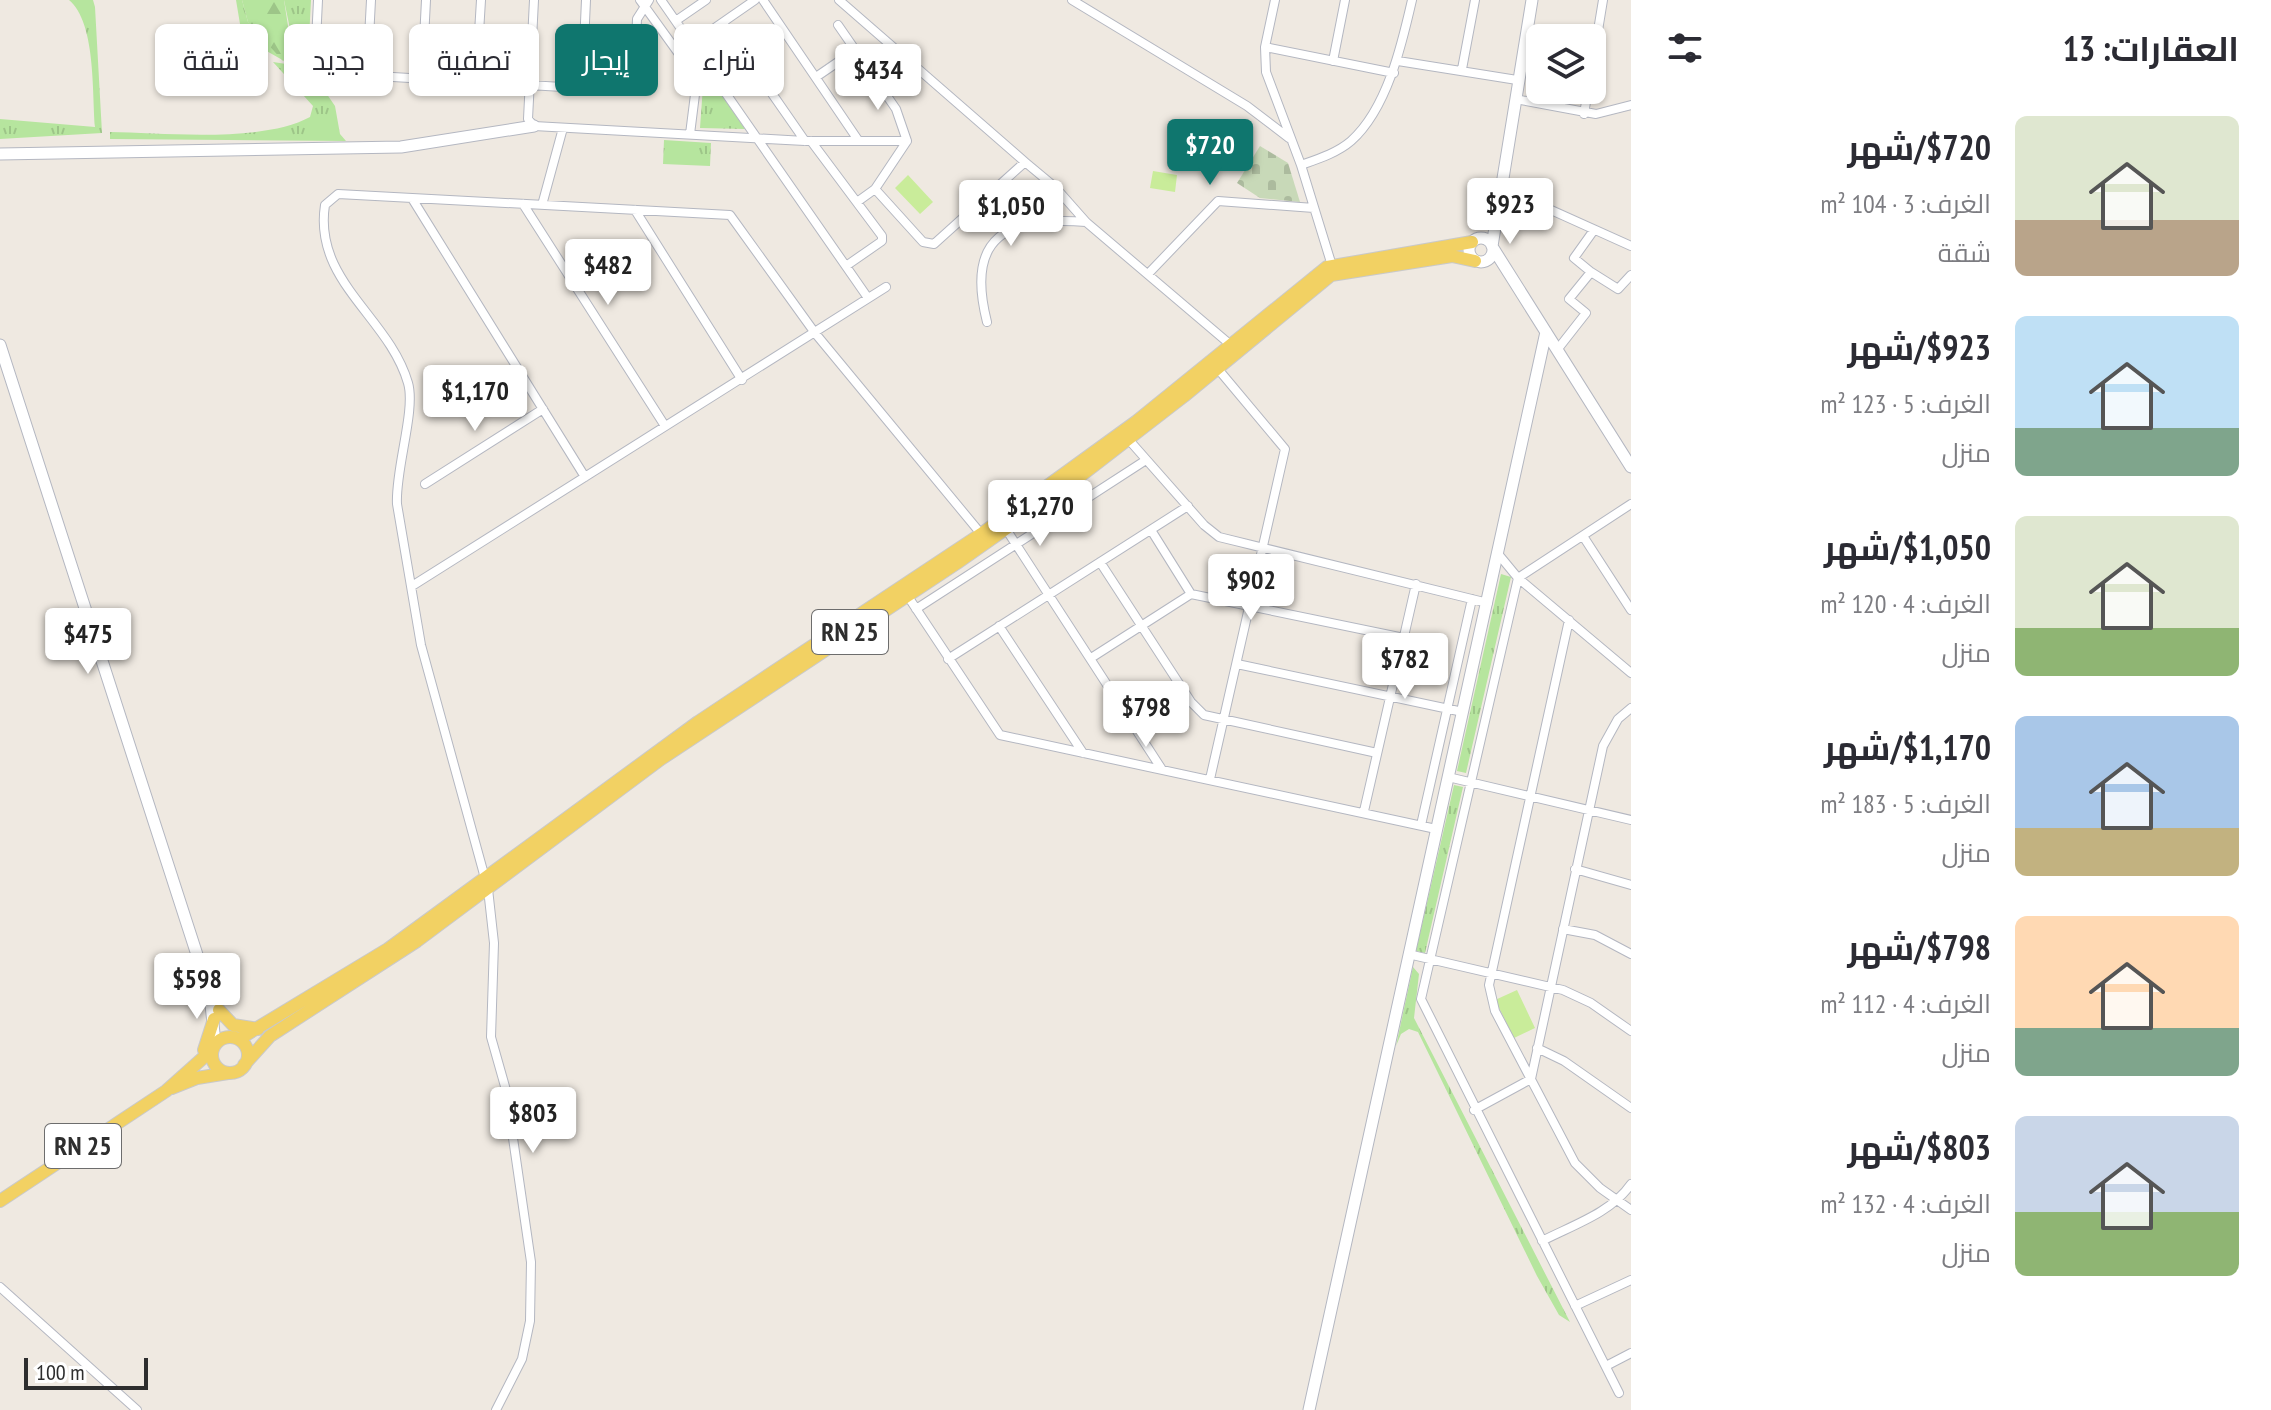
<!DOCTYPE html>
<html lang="ar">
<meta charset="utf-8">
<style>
:root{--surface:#fff;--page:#f7f7f7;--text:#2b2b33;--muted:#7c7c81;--accent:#0f766e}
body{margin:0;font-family:"PT Sans Narrow",Cairo,sans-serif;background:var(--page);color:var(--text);direction:rtl;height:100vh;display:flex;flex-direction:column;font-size:30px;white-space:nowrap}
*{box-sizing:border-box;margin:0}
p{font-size:26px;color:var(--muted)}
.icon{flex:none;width:44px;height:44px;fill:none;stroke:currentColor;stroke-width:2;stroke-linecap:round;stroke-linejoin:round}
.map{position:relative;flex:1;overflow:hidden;direction:ltr}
.drawer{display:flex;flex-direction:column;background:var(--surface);width:640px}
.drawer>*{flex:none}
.hud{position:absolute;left:24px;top:24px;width:760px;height:72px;direction:rtl;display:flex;gap:16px}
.tools{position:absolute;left:1526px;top:24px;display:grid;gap:16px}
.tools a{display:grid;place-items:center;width:80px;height:80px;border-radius:12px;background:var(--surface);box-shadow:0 2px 6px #0004;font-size:40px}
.scale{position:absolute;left:24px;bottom:20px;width:124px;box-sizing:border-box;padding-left:8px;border:4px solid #2e2e2e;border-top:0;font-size:22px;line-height:28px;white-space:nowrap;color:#2e2e2e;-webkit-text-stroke:6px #fff;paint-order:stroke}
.price{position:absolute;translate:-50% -68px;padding:0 18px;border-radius:8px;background:#fff;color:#222;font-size:26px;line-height:52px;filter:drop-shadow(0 2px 4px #0008)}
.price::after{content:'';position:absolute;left:50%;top:48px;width:24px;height:18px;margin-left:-12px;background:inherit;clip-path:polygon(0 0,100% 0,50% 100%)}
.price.current{background:var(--accent);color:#fff}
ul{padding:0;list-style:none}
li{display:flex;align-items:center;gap:24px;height:200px;padding:0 32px}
li span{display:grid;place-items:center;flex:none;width:224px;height:160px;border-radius:12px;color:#555}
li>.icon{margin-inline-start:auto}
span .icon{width:96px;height:96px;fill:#fffc;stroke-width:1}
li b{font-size:34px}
h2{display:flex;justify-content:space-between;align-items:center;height:96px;padding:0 32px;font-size:34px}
.chip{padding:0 28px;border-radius:12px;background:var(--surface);box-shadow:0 2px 6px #0004;font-size:28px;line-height:72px}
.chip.current{background:var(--accent);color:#fff}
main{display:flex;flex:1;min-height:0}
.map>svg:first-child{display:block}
.grass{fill:url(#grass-tufts)}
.forest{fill:url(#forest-firs)}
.cemetery{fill:url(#cemetery-stones)}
.pitch{fill:#c9ec9a}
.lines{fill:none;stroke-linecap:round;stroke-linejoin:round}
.street-casing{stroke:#b4b7c1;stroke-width:10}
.secondary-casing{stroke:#b4b7c1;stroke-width:13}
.primary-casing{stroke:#c9c9c9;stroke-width:14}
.street{stroke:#fff;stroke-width:8}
.secondary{stroke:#fff;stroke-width:11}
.primary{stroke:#f2d163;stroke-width:12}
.labels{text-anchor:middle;stroke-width:6;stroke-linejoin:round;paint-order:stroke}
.shield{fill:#fff;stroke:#6d6d6d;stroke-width:2}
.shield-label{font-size:26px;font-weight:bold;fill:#2e2e2e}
</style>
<main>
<section class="drawer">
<h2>العقارات: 13<svg class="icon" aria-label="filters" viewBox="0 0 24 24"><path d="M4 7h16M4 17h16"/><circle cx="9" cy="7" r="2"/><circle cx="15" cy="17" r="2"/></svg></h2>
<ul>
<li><span style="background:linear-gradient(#dfe7d0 65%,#b9a48a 0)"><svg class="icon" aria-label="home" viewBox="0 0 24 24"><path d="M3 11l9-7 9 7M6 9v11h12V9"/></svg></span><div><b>$720/شهر</b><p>الغرف: 3 · 104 m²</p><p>شقة</p></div></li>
<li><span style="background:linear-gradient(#bfe0f5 70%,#7fa58c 0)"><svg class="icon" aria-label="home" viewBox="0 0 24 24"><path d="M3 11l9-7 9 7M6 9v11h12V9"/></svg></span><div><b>$923/شهر</b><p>الغرف: 5 · 123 m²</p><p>منزل</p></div></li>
<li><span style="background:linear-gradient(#dfe7d0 70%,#8fb573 0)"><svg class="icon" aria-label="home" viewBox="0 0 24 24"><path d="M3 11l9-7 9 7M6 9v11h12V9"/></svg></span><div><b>$1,050/شهر</b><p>الغرف: 4 · 120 m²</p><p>منزل</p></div></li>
<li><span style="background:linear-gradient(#a9c7e8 70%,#c2b280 0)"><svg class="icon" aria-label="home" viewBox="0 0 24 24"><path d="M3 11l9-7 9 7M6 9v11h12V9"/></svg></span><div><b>$1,170/شهر</b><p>الغرف: 5 · 183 m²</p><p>منزل</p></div></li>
<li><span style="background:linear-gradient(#ffd9b3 70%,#7fa58c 0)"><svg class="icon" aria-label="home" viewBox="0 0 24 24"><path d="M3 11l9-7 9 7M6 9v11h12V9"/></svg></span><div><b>$798/شهر</b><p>الغرف: 4 · 112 m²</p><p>منزل</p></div></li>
<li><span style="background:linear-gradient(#c9d6e8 60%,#8fb573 0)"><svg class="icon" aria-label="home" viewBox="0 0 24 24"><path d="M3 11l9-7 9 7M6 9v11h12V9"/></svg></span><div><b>$803/شهر</b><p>الغرف: 4 · 132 m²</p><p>منزل</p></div></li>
</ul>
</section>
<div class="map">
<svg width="1631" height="1410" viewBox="0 0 1631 1410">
<defs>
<pattern id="grass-tufts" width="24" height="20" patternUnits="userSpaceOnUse" patternTransform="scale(2)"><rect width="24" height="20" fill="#b6e59e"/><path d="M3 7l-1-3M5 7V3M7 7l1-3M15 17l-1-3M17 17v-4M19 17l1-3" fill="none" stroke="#9dc588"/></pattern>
<pattern id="forest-firs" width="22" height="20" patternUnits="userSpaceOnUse" patternTransform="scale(2)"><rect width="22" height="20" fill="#b6e59e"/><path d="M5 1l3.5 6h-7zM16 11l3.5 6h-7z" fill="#9dc588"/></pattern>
<pattern id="cemetery-stones" width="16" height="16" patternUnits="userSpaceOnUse" patternTransform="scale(2)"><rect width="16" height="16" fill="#c8d9b8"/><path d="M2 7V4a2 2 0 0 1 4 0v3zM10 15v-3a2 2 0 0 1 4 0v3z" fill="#acbb9e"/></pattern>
</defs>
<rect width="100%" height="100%" fill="#efe9e1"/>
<path class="grass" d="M69 0H93L95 7 102 133 0 139V119L95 127C92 91 96 23 69 0Z
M236 0H242L248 22 284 47 290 29 284 0H311L308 58 286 62 256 45 243 42Z
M273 62 306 67 311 71 335 106 340 134 346 141 110 139V132C165 133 262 143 310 117L313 106Z
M704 72H706L745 129 700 128Z
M664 140 711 143 710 166 663 164Z
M1501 574 1511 577 1466 773 1457 771Z
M1454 785 1463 787 1425 953 1416 951Z
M1413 967 1419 974 1414 1018 1570 1322 1559 1315 1537 1276 1418 1032 1409 1029 1401 1034 1396 1046Z"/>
<path class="forest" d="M242 0H284L290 39 284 47 286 54 283 61 248 22Z"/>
<path class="cemetery" d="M1260 146 1288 163 1300 202 1260 198 1237 183Z"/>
<path class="pitch" d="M1153 171 1177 175 1175 192 1150 188Z
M908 175 933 202 920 214 895 188Z
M1517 990 1535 1028 1514 1038 1495 1000Z"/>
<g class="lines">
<g class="street-casing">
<path id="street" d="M318 0 315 62 319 71 326 73 629 91 634 87 637 19 649 0
M534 0 528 119 534 126 805 141H907
M640 0 697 79
M661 0 868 298
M763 0 858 140
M839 0 1025 162
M1072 0 1247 106 1289 138
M1275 0 1265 47 1266 72 1301 165 1333 269
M677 20 706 0
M723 23 805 141
M838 25 896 109 907 141 875 189 857 202
M693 43 755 0
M1265 47 1394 73
M1333 61 1345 0
M1398 61 1517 80
M1592 67 1603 0
M1462 69 1475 0
M367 76 371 0
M816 77 854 51
M422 79 426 0
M476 82 481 0
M582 89 586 0
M1515 99 1596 114 1631 105
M1584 114 1588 90
M690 134 700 55
M811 141 882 236V241L846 266
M1301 165C1318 159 1337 153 1351 141 1387 109 1402 44 1412 0
M1500 187 1631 246
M875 189 923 242 934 244 1025 162 1055 187 1086 222 1232 346
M413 200 585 477
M523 204 665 426
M542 205 563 128
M635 210 742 380
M1591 272 1618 289 1631 275
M1148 274 1218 201 1314 208
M987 322C965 236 1007 216 1086 222
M1557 350 1586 313 1569 299 1591 272 1574 258 1594 230
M1129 440 1204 525 1219 537 1488 603
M425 484 543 409
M1006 529 1161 768
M1151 530 1191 594 1404 638
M1583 536 1631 610
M1499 555 1518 578 1631 673
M1100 562 1191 702 1204 715 1377 753
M412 586 886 287
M907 595 1000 735 1436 829
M916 609 1146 460
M1569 620 1489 985 1495 1011 1575 1163 1600 1188 1631 1210
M999 626 1083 753
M1091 658 1191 594
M948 659 1188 506
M1237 664 1463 712
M1448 777 1631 820
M1210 779 1285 449 1218 369
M1364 811 1416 584
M1421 825 1472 599
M1575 869 1631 885
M1563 929 1595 935 1631 954
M1408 954 1563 990 1591 1003 1631 1031
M1537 1048 1564 1061 1631 1108
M1474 1110 1531 1079 1603 746 1618 719 1631 708
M1542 1241C1573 1225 1611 1213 1631 1184
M0 1287 137 1410
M1575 1306 1631 1280
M1606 1366 1631 1353
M1619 1393 1421 999 1518 578 1631 504
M496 1410 522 1359 530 1321 531 1262 506 1090 491 1037 494 943 488 889 421 645 397 504C395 470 416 410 408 383 389 317 313 281 325 205L338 194 730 215 815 333 982 535"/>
</g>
<g class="secondary-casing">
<path id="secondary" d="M0 154 401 147 534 126
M1469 250a12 12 0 1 1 24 0a12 12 0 1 1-24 0Z
M1492 246 1532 0
M1493 248 1631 467
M0 345 210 995 215 1043
M1309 1410 1546 332"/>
</g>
<g class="primary-casing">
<path id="primary" d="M219 1010 233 1025 258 1029
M212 1055a18 18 0 1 1 36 0a18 18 0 1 1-36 0Z
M239 1039 388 949 698 722 981 534 1137 421 1327 267 1472 242
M204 1050 214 1019
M244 1065 270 1036 417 941 661 759 957 563 1074 481 1184 396 1331 275 1452 256 1475 261
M172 1088 197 1078 228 1073
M0 1201 166 1091 213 1049"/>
</g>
<use href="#street" class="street"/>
<use href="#secondary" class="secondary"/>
<use href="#primary" class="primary"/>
</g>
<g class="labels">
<g class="shield">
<rect x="812" y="610" width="76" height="44" rx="6"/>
<rect x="45" y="1124" width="76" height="44" rx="6"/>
</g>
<g class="shield-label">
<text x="850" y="641">RN 25</text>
<text x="83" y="1155">RN 25</text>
</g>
</g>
</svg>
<div class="tools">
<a><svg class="icon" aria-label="layers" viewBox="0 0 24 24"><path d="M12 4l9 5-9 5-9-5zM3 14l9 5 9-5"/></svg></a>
</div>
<div class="scale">100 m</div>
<b class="price" style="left:878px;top:112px">$434</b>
<b class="price current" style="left:1210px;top:187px">$720</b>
<b class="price" style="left:1510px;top:246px">$923</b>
<b class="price" style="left:1011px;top:248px">$1,050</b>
<b class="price" style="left:608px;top:307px">$482</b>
<b class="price" style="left:475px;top:433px">$1,170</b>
<b class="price" style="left:1040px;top:548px">$1,270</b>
<b class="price" style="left:1251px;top:622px">$902</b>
<b class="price" style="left:88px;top:676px">$475</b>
<b class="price" style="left:1405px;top:701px">$782</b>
<b class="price" style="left:1146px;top:749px">$798</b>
<b class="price" style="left:197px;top:1021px">$598</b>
<b class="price" style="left:533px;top:1155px">$803</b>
<div class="hud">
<a class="chip">شراء</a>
<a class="chip current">إيجار</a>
<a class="chip">تصفية</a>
<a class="chip">جديد</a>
<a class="chip">شقة</a>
</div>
</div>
</main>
